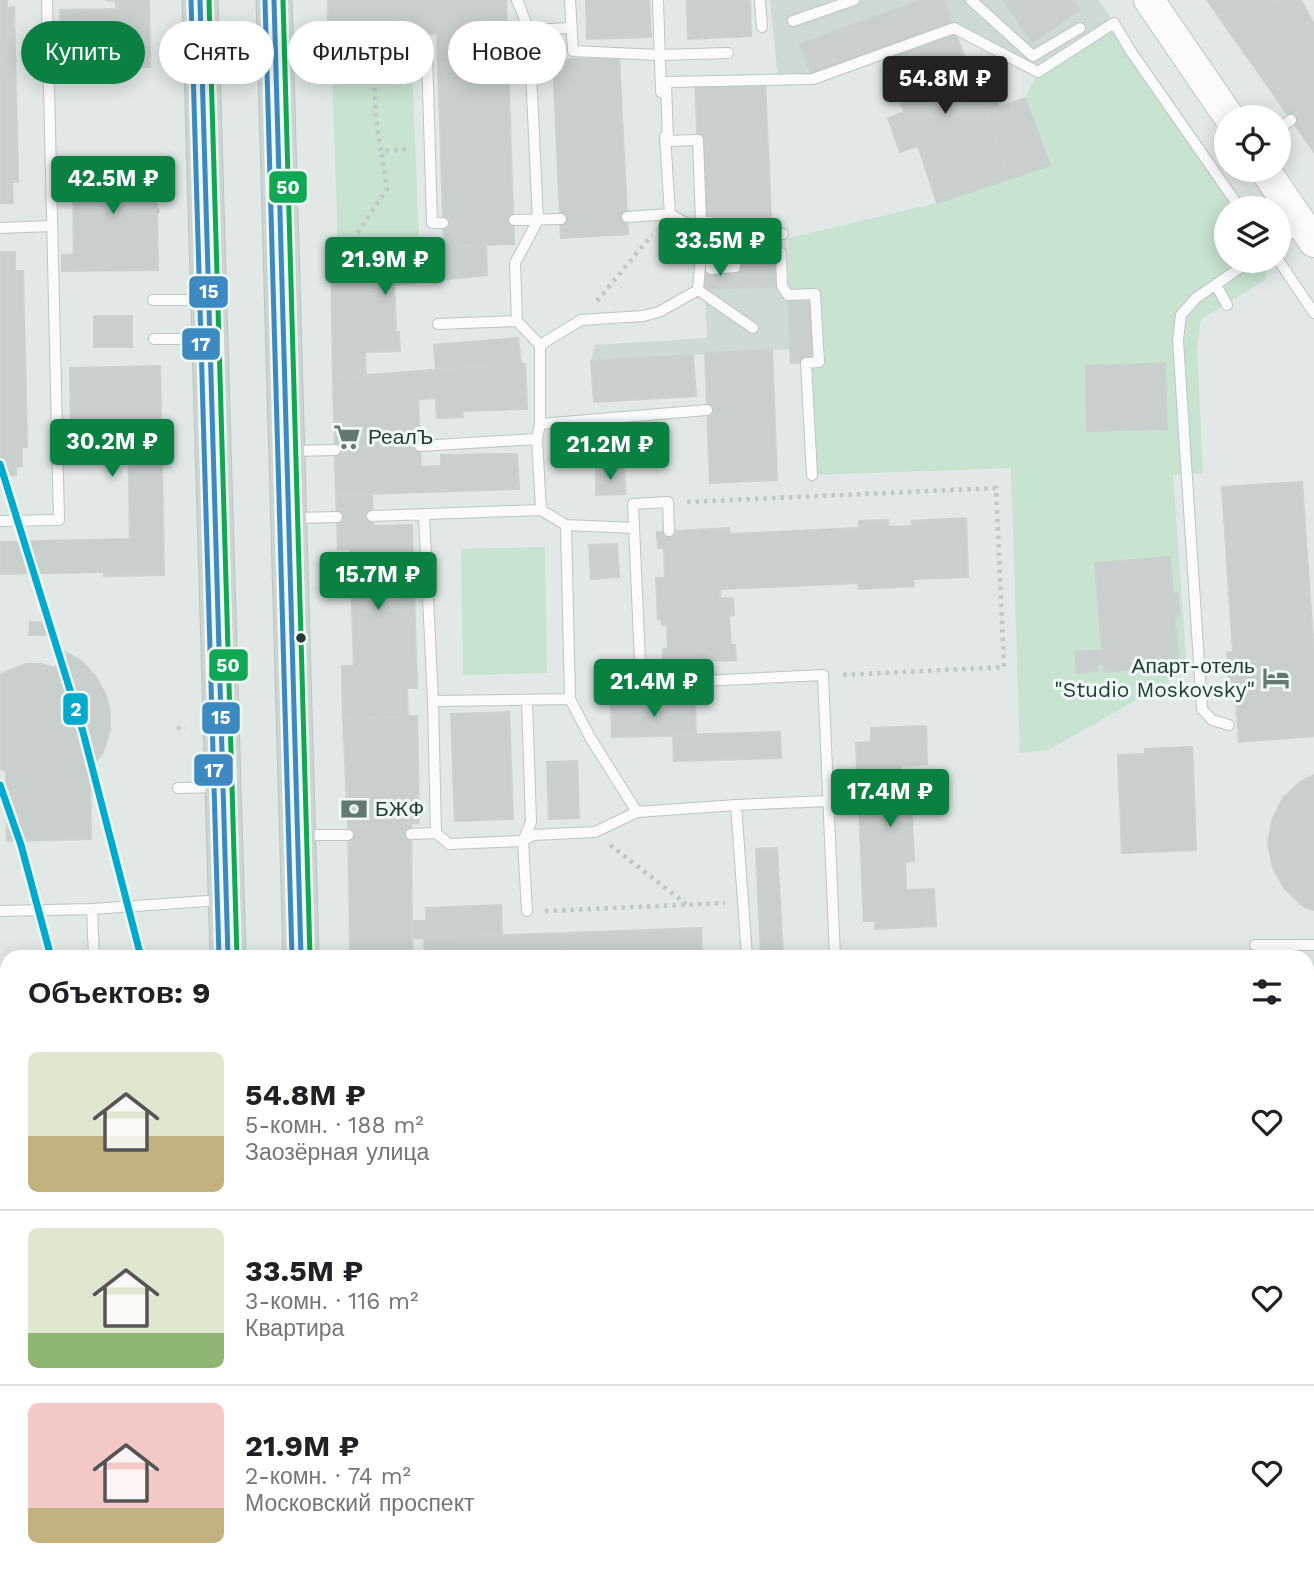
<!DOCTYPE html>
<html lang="ru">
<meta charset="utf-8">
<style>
:root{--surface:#fff;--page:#f2f2f2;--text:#202124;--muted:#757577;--line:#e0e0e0;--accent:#0b8043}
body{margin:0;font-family:"Work Sans",sans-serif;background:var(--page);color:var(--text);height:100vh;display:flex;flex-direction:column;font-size:26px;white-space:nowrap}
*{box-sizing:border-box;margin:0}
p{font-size:23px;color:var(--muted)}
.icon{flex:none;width:38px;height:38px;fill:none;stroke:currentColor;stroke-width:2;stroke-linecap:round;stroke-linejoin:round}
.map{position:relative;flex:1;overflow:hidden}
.side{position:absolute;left:0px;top:950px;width:1314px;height:625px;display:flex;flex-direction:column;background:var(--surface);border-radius:21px 21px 0 0;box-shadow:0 4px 18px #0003}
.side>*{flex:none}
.hud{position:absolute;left:21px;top:21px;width:700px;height:63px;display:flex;gap:14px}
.controls{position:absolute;left:1214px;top:105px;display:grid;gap:14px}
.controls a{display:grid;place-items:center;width:77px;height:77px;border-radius:50%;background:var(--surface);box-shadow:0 4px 18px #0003;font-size:35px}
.price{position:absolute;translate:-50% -60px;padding:0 16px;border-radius:7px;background:var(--accent);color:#fff;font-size:23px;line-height:46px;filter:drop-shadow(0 2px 4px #0008)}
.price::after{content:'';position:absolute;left:50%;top:42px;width:21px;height:16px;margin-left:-10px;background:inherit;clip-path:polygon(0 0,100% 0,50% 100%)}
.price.active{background:#222;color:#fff}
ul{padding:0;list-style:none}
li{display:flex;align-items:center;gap:21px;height:175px;padding:0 28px}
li+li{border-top:2px solid var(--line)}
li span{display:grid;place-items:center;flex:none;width:196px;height:140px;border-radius:10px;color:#555}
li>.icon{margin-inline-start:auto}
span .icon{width:84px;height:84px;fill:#fffc;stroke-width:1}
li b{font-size:30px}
h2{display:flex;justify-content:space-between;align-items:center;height:84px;padding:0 28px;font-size:30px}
.pill{padding:0 24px;border-radius:32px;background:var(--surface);box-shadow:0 4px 18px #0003;font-size:24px;line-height:63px}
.pill.active{background:var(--accent);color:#fff}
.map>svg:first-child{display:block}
.built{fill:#cedad5}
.green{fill:#c8e3d0}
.building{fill:#c8cfcc;stroke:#cad1ce;stroke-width:2}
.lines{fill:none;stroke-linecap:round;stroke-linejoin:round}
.service-casing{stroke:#bec5c2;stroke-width:12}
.secondary-casing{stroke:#bdc6c2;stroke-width:32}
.primary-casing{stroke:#bbc5c1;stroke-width:37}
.path{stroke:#bec9c5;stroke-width:4.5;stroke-dasharray:3.5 5;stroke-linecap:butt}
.service{stroke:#fafcfb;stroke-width:10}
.secondary{stroke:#fafcfb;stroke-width:30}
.primary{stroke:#ccd5d2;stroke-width:35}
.bus-1-casing{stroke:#eff8f3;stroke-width:10}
.bus-2-casing{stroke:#eff8f3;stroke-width:10}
.bus-3-casing{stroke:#eff8f3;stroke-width:10}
.bus-1{stroke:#3d8ac2;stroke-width:5}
.bus-2{stroke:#3d8ac2;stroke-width:5}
.bus-3{stroke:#10a855;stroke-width:5}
.metro-1-casing{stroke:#eff8f3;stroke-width:12}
.metro-1{stroke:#00a9ce;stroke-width:7}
.bus-dot{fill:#1e3d34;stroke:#eff8f3;stroke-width:2.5}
.labels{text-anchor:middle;stroke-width:6;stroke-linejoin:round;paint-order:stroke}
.poi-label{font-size:21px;fill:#1e3d34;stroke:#eff8f3;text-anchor:start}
.line-badge{stroke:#eff8f3;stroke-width:2.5}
.badge-label{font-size:19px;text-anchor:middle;font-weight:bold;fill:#fff}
</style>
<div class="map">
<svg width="1314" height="1574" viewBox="0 0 1314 1574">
<rect width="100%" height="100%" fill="#e1e8e5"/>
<path class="built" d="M770 0H1099L1114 23 1038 72 954 28 813 79H778Z
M782 286 788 295 791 349 591 361 595 345 707 338 705 289Z
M824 1568H1233L1234 1574H826Z"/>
<path class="green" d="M1114 23 1243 208H1227V261H1268L1265 280 1201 319 1197 350 1203 473 1173 475 1187 671 1049 750 1020 753 1011 468 812 475 806 363 788 295 789 238 937 203 1050 165 1025 98 1038 72Z
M412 67 419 242 338 245 332 70Z
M545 547 547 673 463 675 461 549Z
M1307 974H1314V1061H1307Z"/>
<path class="building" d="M0 0H7V8L14 7 18 182H12L13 203H0Z
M105 0H149L150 67 62 69 60 10 116 9V1Z
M328 0H506L508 62 438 64 437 34 328 36Z
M586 0H649L651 37 587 39Z
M687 0H750L751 36 688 39Z
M921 0H944L954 28 813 79 800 44Z
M1004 0H1074L1079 10 1032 43Z
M1207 0H1280L1231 34Z
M1280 0H1301L1314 24V152L1231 34Z
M954 28 975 88 990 83 999 108 986 112 1008 179 937 203 918 146 900 152 888 118 904 112 883 53Z
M619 57 628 234 561 238 553 60Z
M508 62 514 244 444 246 438 64Z
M765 79 771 219 701 222 695 81Z
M1025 98 1050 165 1008 179 986 112Z
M151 162H156L158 270 62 271V255L74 254 73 184 58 185V163Z
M676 234H697L696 260 675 259Z
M486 245 487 275 394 285 396 332H399L400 351 365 352 366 376 333 378 331 255Z
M0 252H15V271H23L27 447H22V466H16V475L0 476Z
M781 253 782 286 736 288 735 255Z
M735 267 736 288 705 289V269Z
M815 294 819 362 791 363 788 295Z
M94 316H132V347H94Z
M518 338 521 363 436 370 434 345Z
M772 350 777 480 710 483 705 353Z
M693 355 696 396 594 402 591 361Z
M521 363 525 364 527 409 462 411 463 417 437 418 436 398 418 399 421 467 441 466V455L517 454 519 489 336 495 333 378Z
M1165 363 1167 429 1087 431 1086 366Z
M160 366 164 575 104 576V572L0 574V542L130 539 128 425 71 426 70 368Z
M624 468 625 494 596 495V469Z
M1302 482 1314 656V736L1239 742 1236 697H1230L1227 652H1233L1222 487Z
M372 494 373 526 412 525 417 688H407L408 717 343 718 342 666H354L350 549H338L336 495Z
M966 518 968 577 913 579 914 586 859 589 858 583 720 589V599L733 598 734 615 729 616 731 645H735L736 660 663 663V649H668L667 625H662L661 619H658L656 578H665L664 548H658L657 532 729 528 730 534 859 528V521L888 520V527L912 526V521Z
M617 544 619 577 591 579 589 545Z
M1170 557 1173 594 1178 593 1179 615 1175 616 1178 658 1148 660 1149 668 1104 672 1103 664 1097 665V671L1077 673 1075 652 1102 650 1095 563Z
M30 622 48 623V635H29Z
M63 651 82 661 96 677 106 695 110 712V729L103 752 90 771 91 839 7 841 6 772 0 768V674L26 664H41L55 668Z
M695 701 696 735 612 737 611 704Z
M509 712 513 819 455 821 451 714Z
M417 716 419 823 348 825 343 718Z
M926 726 927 764 900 766 901 794H911L914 861 905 862 906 890 934 889 936 926 875 929V921H864L856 743 871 742V728Z
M780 732 781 758 674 761 673 735Z
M1192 747 1196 850 1122 853 1118 755 1145 754V749Z
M577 761 579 818 549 819 547 762Z
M1314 775V910L1303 906 1285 889 1273 868 1268 844 1272 820 1283 798 1301 781Z
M411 823 412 941 350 942 348 825Z
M777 848 783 957H761L756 849Z
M501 905 502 935 412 938V921H426V908Z
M701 928 702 957H567L566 933Z
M566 933 567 957H425L424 938Z
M412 941 413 957H350V942Z
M0 1009H7V1038H0Z
M0 1038H7V1089H0Z
M1307 1086H1314V1520L1307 1491Z
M0 1295H5L7 1363 0 1364Z
M122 1568H178V1574H122Z
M373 1568H488L458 1573 394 1574H373Z"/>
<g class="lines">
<g class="service-casing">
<path id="service" d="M517 0 529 30 571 28
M570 0 573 51 659 55 728 53
M658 0 661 92
M760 0 762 27
M971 0 1033 56 1080 28
M793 21 854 0
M413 34V53
M279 57 427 53 432 223H443
M1279 128 1291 120
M670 214 710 237 783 234
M627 217 670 214 665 136
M514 220 561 219
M0 228 52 226
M1279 241 1300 227
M1279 261 1314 313
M1216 285 1227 305
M698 290 753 328
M698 290 703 233
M153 300H203
M438 324 517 321
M154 339H207
M540 345 581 320 643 316 659 312 698 290
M540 424 707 410
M537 439 541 510
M420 446 537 439 540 424V345L517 321 515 263 538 220 529 30
M293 451 335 450
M812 475 806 363 819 362 815 294 788 295 782 286 781 253 735 255V267L711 269 710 222H701L698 140 668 141 666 82 813 79 954 28 1038 72 1114 23 1130 50 1240 208
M424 515 433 701 436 833
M372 516 541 510 566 525 634 528
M295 518 337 517
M0 521 59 520 47 0
M566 525 570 699 591 739 637 812
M669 531 668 502 633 504 641 684 823 675 835 957
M433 701 570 699
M527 701 531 822 523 841 527 911
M1229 725 1212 720 1202 709 1178 340 1181 315 1196 298 1250 261
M178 788 217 787
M736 805 828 801
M411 834 436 833 449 844 523 841 533 835 595 832 637 812 736 805 747 957
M302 835H348
M92 909 94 957
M0 911 92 909 221 900
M1255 945H1314
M0 1155H7
M83 1568 84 1574
M969 1568 970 1574
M1249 1568 1251 1574
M617 1574 647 1568
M899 1574 925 1568"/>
</g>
<g class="secondary-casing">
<path id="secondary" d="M1149 0 1229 117
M1265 170 1314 242"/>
</g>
<g class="primary-casing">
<path id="primary" d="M200 0 228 957
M274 0 301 957
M246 1568V1574
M318 1568V1574"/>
</g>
<path class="path" d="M374 71 376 120 381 151 411 149
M156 211H163
M348 247 387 189 381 151
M597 301 652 235
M687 502 996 488 1004 667 841 675
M177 728H186
M610 845 686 904
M545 911 725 903
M0 1101H7
M116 1568V1574
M1293 1568 1294 1574
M478 1574 479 1570"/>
<use href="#service" class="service"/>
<use href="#secondary" class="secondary"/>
<use href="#primary" class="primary"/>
<g class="bus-1-casing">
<path id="bus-1" d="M200 0 228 957
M274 0 301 957"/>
</g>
<g class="bus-2-casing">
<path id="bus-2" d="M191 0 219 957
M265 0 292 957"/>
</g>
<g class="bus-3-casing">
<path id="bus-3" d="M209 0 237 957
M283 0 310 957"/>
</g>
<use href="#bus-1" class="bus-1"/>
<use href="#bus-2" class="bus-2"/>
<use href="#bus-3" class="bus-3"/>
<g class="metro-1-casing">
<path id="metro-1" d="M0 464 83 732 141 957
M0 785 21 845 51 957"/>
</g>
<use href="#metro-1" class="metro-1"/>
</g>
<defs>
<g id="supermarket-bare" transform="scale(2.1)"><path d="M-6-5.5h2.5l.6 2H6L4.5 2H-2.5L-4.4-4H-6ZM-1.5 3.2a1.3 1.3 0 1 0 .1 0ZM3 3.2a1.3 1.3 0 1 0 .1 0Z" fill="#627972" stroke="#eff8f3" stroke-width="2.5" paint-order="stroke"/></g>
<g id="hotel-bare" transform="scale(2.1)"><path d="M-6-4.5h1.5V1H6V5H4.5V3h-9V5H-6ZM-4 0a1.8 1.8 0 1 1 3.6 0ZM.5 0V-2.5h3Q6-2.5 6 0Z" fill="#627972" stroke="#eff8f3" stroke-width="2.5" paint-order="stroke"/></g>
<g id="bank-bare" transform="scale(2.1)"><path d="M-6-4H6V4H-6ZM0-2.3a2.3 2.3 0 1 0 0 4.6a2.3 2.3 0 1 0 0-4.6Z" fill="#627972" stroke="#eff8f3" stroke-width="2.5" paint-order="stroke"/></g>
</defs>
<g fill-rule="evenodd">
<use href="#supermarket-bare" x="347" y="437"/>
<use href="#hotel-bare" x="1276" y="678"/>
<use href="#bank-bare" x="354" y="809"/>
</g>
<circle class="bus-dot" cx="301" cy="638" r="6"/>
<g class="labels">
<g class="poi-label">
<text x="368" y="444">РеалЪ</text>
<text x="1255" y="673" text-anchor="end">Апарт-отель<tspan x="1255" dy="24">"Studio Moskovsky"</tspan></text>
<text x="375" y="816">БЖФ</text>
</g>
</g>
<g class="line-badge">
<rect x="268" y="170" width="40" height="34" rx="7" fill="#10a855"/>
<rect x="188" y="275" width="41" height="34" rx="7" fill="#3d8ac2"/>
<rect x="181" y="327" width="40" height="34" rx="7" fill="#3d8ac2"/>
<rect x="208" y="648" width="41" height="34" rx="7" fill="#10a855"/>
<rect x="62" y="692" width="27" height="34" rx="7" fill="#00a9ce"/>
<rect x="201" y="701" width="40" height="34" rx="7" fill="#3d8ac2"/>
<rect x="193" y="753" width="41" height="34" rx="7" fill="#3d8ac2"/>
</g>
<g class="badge-label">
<text x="288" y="194">50</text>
<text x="209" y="298">15</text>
<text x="201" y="351">17</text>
<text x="228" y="672">50</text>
<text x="76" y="716">2</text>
<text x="221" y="724">15</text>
<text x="214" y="777">17</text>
</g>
</svg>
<div class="controls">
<a><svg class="icon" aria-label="locate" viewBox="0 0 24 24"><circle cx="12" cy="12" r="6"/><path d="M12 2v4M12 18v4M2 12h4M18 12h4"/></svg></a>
<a><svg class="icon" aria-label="layers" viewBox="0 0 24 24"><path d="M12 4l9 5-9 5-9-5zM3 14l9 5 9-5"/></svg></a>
</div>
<b class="price active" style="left:945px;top:116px">54.8M ₽</b>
<b class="price" style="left:113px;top:216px">42.5M ₽</b>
<b class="price" style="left:720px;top:278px">33.5M ₽</b>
<b class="price" style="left:385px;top:297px">21.9M ₽</b>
<b class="price" style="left:112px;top:479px">30.2M ₽</b>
<b class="price" style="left:610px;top:482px">21.2M ₽</b>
<b class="price" style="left:378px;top:612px">15.7M ₽</b>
<b class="price" style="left:654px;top:719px">21.4M ₽</b>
<b class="price" style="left:890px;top:829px">17.4M ₽</b>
<div class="hud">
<a class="pill active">Купить</a>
<a class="pill">Снять</a>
<a class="pill">Фильтры</a>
<a class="pill">Новое</a>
</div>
<section class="side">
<h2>Объектов: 9<svg class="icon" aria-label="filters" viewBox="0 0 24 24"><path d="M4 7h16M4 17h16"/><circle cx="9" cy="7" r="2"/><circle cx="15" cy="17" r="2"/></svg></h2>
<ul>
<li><span style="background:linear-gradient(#dfe7d0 60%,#c2b280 0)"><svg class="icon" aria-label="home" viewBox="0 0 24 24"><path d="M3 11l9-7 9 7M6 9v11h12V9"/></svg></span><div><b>54.8M ₽</b><p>5-комн. · 188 m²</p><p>Заозёрная улица</p></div><svg class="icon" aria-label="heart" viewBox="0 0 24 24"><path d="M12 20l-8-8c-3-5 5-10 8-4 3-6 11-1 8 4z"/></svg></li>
<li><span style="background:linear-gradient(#dfe7d0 75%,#8fb573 0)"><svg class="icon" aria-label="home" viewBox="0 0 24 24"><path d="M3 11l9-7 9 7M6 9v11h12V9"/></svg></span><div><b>33.5M ₽</b><p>3-комн. · 116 m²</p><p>Квартира</p></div><svg class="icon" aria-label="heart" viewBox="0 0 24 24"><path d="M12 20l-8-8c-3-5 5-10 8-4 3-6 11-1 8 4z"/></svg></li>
<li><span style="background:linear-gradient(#f6c9c9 75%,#c2b280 0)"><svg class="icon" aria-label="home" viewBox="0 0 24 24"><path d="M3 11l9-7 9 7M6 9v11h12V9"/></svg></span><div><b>21.9M ₽</b><p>2-комн. · 74 m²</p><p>Московский проспект</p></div><svg class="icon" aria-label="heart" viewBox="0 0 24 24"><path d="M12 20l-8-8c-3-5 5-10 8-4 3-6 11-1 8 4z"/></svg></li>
</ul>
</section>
</div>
